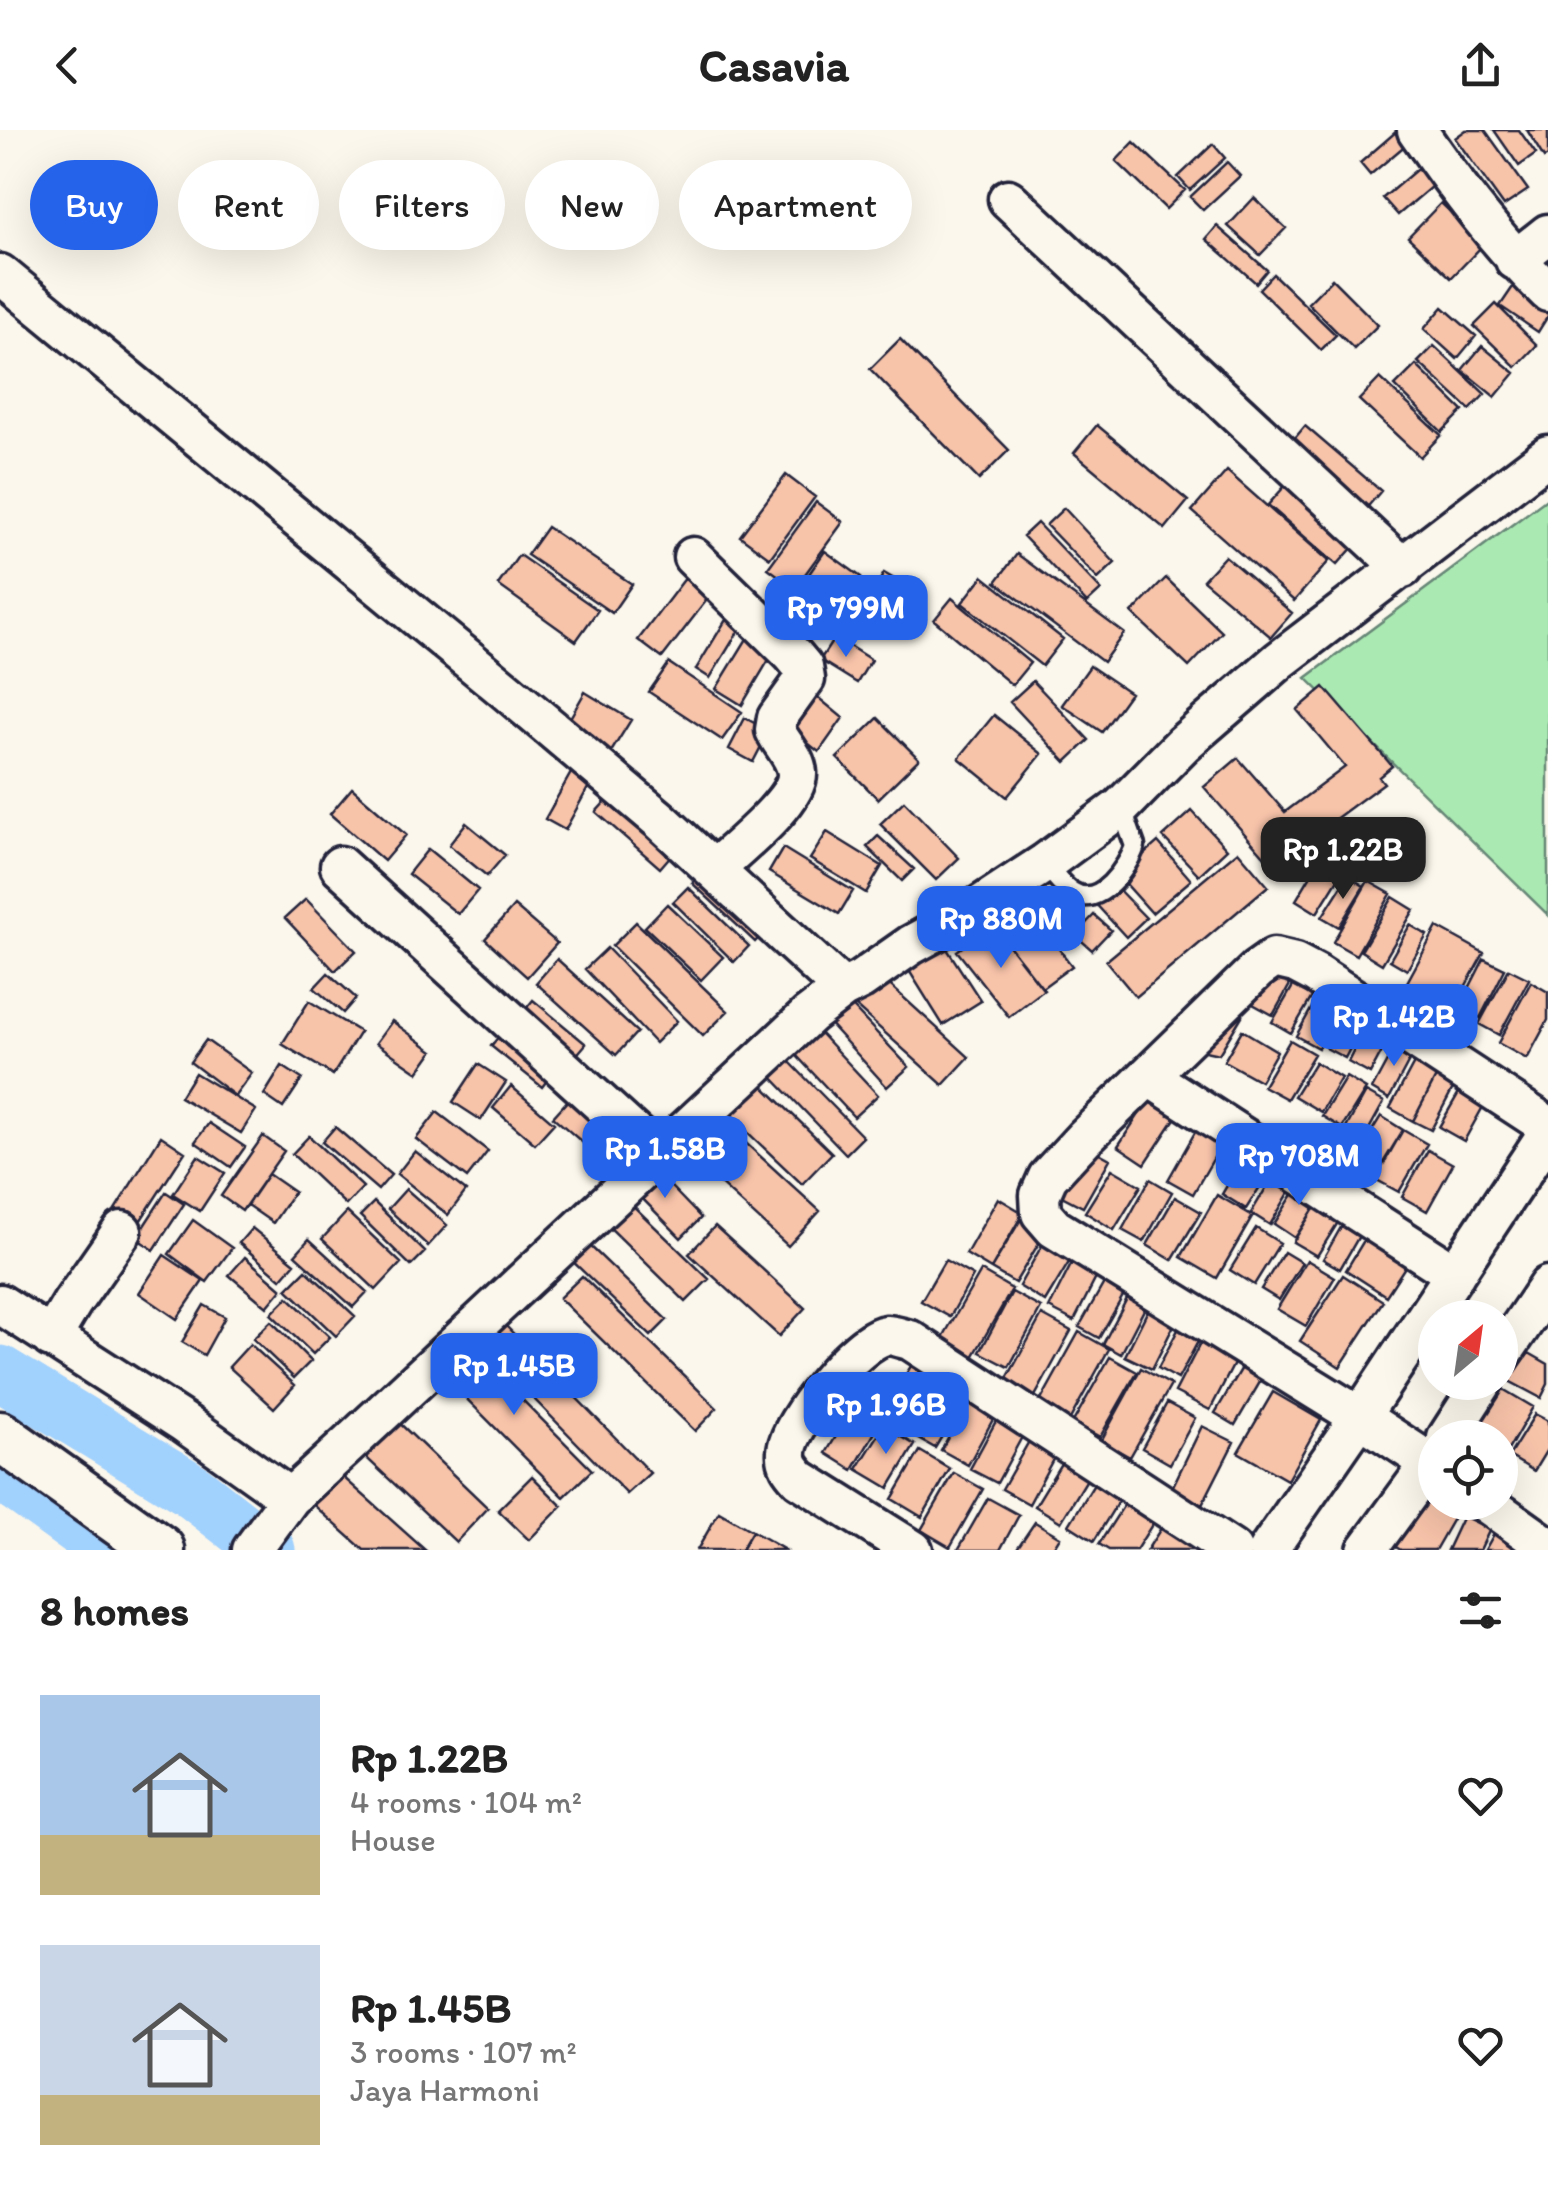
<!DOCTYPE html>
<meta charset="utf-8">
<style>
:root{--surface:#fff;--page:#f2f2f2;--text:#222;--muted:#767676;--accent:#2563eb}
body{margin:0;font-family:Itim,sans-serif;background:var(--page);color:var(--text);height:100vh;display:flex;flex-direction:column;font-size:38px;white-space:nowrap}
*{box-sizing:border-box;margin:0}
p{font-size:32px;color:var(--muted)}
.icon{flex:none;width:55px;height:55px;fill:none;stroke:currentColor;stroke-width:2;stroke-linecap:round;stroke-linejoin:round}
.map{position:relative;height:1420px;overflow:hidden}
.side{display:flex;flex-direction:column;background:var(--surface);flex:1}
.side>*{flex:none}
.guide{position:absolute;left:30px;top:30px;width:1000px;height:90px;display:flex;gap:20px}
.needle{width:65px;rotate:29deg}
.controls{position:absolute;left:1418px;top:1170px;display:grid;gap:20px}
.controls a{display:grid;place-items:center;width:100px;height:100px;border-radius:50%;background:var(--surface);box-shadow:0 10px 40px #0002;font-size:50px}
.price{position:absolute;translate:-50% -85px;padding:0 22px;border-radius:20px;background:var(--accent);color:#fff;font-size:32px;line-height:65px;filter:drop-shadow(0 2px 5px #0008)}
.price::after{content:'';position:absolute;left:50%;top:60px;width:30px;height:22px;margin-left:-15px;background:inherit;clip-path:polygon(0 0,100% 0,50% 100%)}
.price.on{background:#222;color:#fff}
ul{padding:0;list-style:none}
li{display:flex;align-items:center;gap:30px;height:250px;padding:0 40px}
li span{display:grid;place-items:center;flex:none;width:280px;height:200px;border-radius:0px;color:#555}
li>.icon{margin-inline-start:auto}
span .icon{width:120px;height:120px;fill:#fffc;stroke-width:1}
li b{font-size:42px}
h2{display:flex;justify-content:space-between;align-items:center;height:120px;padding:0 40px;font-size:42px}
.tag{padding:0 35px;border-radius:45px;background:var(--surface);box-shadow:0 10px 40px #0002;font-size:35px;line-height:90px}
.tag.on{background:var(--accent);color:#fff}
header{display:flex;justify-content:space-between;align-items:center;height:130px;padding:0 40px;background:var(--surface);font-size:45px;font-weight:800}
.map>svg:first-child{display:block}
.green{fill:#aaeab2;stroke:#668676;stroke-width:2.5}
.lines{fill:none;stroke-linecap:round;stroke-linejoin:round}
.river{stroke:#a1d1fd;stroke-width:55}
.building{fill:#f7c3a9;stroke:#22223b;stroke-width:2.5}
.service-casing{stroke:#22223b;stroke-width:25}
.minor-casing{stroke:#22223b;stroke-width:45}
.tertiary-casing{stroke:#22223b;stroke-width:55}
.service{stroke:#fbf7ec;stroke-width:18}
.minor{stroke:#fbf7ec;stroke-width:38}
.tertiary{stroke:#fbf7ec;stroke-width:48}
</style>
<header><svg class="icon" aria-label="back" viewBox="0 0 24 24"><path d="M15 5l-7 7 7 7"/></svg>Casavia<svg class="icon" aria-label="share" viewBox="0 0 24 24"><path d="M12 15V3M7 8l5-5 5 5M5 13v7h14v-7"/></svg></header>
<div class="map">
<svg width="1548" height="1420" viewBox="0 0 1548 1420">
<rect width="100%" height="100%" fill="#fbf7ec"/>
<filter id="ink" filterUnits="userSpaceOnUse"><feTurbulence type="fractalNoise" baseFrequency=".01" numOctaves="2"/><feDisplacementMap in="SourceGraphic" scale="20" xChannelSelector="R" yChannelSelector="G"/><feConvolveMatrix kernelMatrix="1 2 1 2 8 2 1 2 1" color-interpolation-filters="sRGB"/></filter>
<g filter="url(#ink)">
<path class="green" d="M1548 368V785L1306 548Z"/>
<g class="lines">
<path class="river" d="M0 1243 190 1359 268 1420
M0 1342 108 1420"/>
</g>
<path class="building" d="M1398 0H1407L1414 8 1370 45 1360 33Z
M1466 0H1485L1528 60 1504 76 1455 8Z
M1494 0H1519L1536 24 1519 36Z
M1527 0H1548V26L1544 28Z
M1134 12 1185 60 1166 79 1116 31Z
M1213 14 1225 28 1190 60 1178 47Z
M1227 32 1240 46 1203 80 1190 67Z
M1423 34 1438 51 1398 85 1383 68Z
M1254 68 1286 98 1260 125 1228 96Z
M1441 73 1484 114 1451 148 1408 107Z
M1217 96 1267 140 1256 153 1206 109Z
M1273 144 1336 205 1321 220 1259 159Z
M1519 148 1548 167V186L1538 202 1500 176Z
M1332 149 1378 195 1354 219 1308 173Z
M1496 174 1537 215 1516 237 1474 196Z
M1443 177 1476 206 1457 229 1424 199Z
M900 209 1009 320 979 350 870 239Z
M1434 216 1485 264 1470 280 1418 232Z
M1482 216 1515 243 1495 267 1462 240Z
M1416 235 1463 281 1442 302 1395 256Z
M1380 248 1441 305 1420 327 1359 270Z
M1097 295 1188 371 1165 399 1074 323Z
M1305 296 1381 361 1364 381 1289 315Z
M1227 341 1329 431 1294 471 1192 381Z
M786 345 815 367 770 428 740 406Z
M1285 356 1354 416 1337 435 1268 375Z
M816 372 843 392 795 458 768 438Z
M1064 378 1115 433 1098 449 1046 395Z
M1037 393 1101 460 1087 473 1023 406Z
M547 397 632 454 612 483 527 425Z
M825 421 861 447 824 499 788 474Z
M1017 424 1124 503 1103 532 996 452Z
M519 425 598 480 576 511 498 455Z
M1225 426 1292 483 1271 507 1203 450Z
M689 443 713 462 662 528 638 510Z
M884 443 911 459 897 482 870 467Z
M983 446 1063 509 1042 536 962 473Z
M1166 448 1222 502 1189 537 1132 483Z
M952 468 1030 533 1012 555 934 490Z
M730 483 744 492 710 548 696 539Z
M751 502 776 518 742 575 716 559Z
M835 507 871 530 857 553 820 530Z
M669 533 742 582 722 610 649 562Z
M1090 536 1130 563 1102 602 1062 575Z
M1033 551 1089 610 1066 632 1010 572Z
M1324 557 1392 636 1379 647 1384 653 1292 721 1290 718 1271 734 1204 657 1238 628 1285 682 1345 637 1297 580Z
M809 560 843 588 819 622 784 594Z
M585 562 631 590 611 622 566 595Z
M994 585 1042 624 1007 667 959 628Z
M745 588 769 601 753 632 729 619Z
M878 588 919 629 878 669 837 628Z
M576 634 595 645 565 700 545 689Z
M352 658 406 705 384 731 330 684Z
M616 660 680 715 660 738 596 682Z
M904 671 959 728 936 750 880 694Z
M1192 681 1227 719 1199 745 1163 707Z
M466 693 505 725 487 746 449 715Z
M827 702 882 736 866 763 810 729Z
M878 706 914 739 902 751 867 717Z
M1158 712 1191 750 1152 783 1119 746Z
M783 718 853 761 839 784 769 742Z
M428 719 478 760 458 784 408 744Z
M1238 721 1268 756 1136 867 1106 831Z
M1323 725 1345 738 1317 783 1296 770Z
M704 740 767 799 755 812 692 753Z
M1348 746 1364 756 1339 797 1322 787Z
M1368 751 1391 764 1356 825 1333 812Z
M1113 754 1146 788 1126 807 1094 772Z
M688 757 749 816 734 832 673 772Z
M1393 767 1414 780 1382 834 1361 821Z
M306 769 356 821 335 841 285 788Z
M1024 773 1072 836 1042 858 994 796Z
M667 774 723 827 701 850 645 797Z
M514 776 557 813 527 847 485 809Z
M1094 785 1111 800 1092 820 1075 805Z
M636 792 728 881 703 906 612 816Z
M992 794 1044 860 1009 887 957 821Z
M1410 795 1427 805 1407 840 1390 830Z
M1437 797 1484 823 1451 882 1405 856Z
M940 808 981 871 943 895 903 831Z
M607 818 677 891 655 913 585 839Z
M557 829 637 902 616 925 536 853Z
M1275 829 1297 842 1273 885 1251 873Z
M1484 829 1505 839 1480 888 1459 878Z
M1509 839 1529 849 1499 905 1479 894Z
M328 843 356 868 343 883 314 858Z
M1300 844 1319 855 1291 903 1272 892Z
M881 847 969 927 943 955 854 875Z
M1531 852 1548 862V890L1527 929 1498 913Z
M1324 856 1345 868 1318 918 1296 906Z
M843 867 909 937 887 957 819 882Z
M533 870 586 914 567 936 515 892Z
M309 871 360 902 333 945 282 914Z
M1348 876 1367 886 1345 928 1326 918Z
M1236 878 1242 886 1219 924 1200 920Z
M807 889 878 965 854 987 783 911Z
M1370 889 1393 901 1370 944 1348 932Z
M392 891 433 921 418 942 376 913Z
M508 895 559 935 542 957 491 916Z
M1242 900 1277 921 1260 951 1224 931Z
M1399 909 1416 918 1389 969 1372 959Z
M206 910 252 943 235 966 190 932Z
M1290 910 1314 924 1287 969 1263 956Z
M1421 920 1444 932 1413 991 1390 978Z
M784 926 863 1007 846 1024 767 942Z
M1315 932 1341 948 1321 982 1294 966Z
M1444 932 1462 941 1431 1000 1413 991Z
M478 934 506 952 481 990 453 972Z
M282 936 302 949 283 978 264 965Z
M195 943 256 980 241 1003 180 967Z
M753 946 832 1023 802 1054 722 978Z
M1346 947 1366 959 1342 998 1322 986Z
M1465 952 1489 966 1464 1011 1439 997Z
M511 956 554 993 535 1014 493 978Z
M1157 957 1184 975 1145 1034 1118 1016Z
M1366 962 1384 972 1363 1010 1345 1000Z
M570 968 615 1007 598 1026 553 987Z
M437 982 488 1021 467 1048 416 1009Z
M713 983 820 1081 788 1116 681 1018Z
M1381 986 1403 1000 1383 1033 1360 1020Z
M1202 990 1227 1005 1193 1064 1168 1050Z
M209 993 245 1017 231 1037 195 1012Z
M335 997 391 1045 378 1060 322 1012Z
M1403 1000 1427 1014 1399 1062 1375 1049Z
M161 1006 185 1022 137 1096 114 1081Z
M263 1006 284 1021 242 1081 221 1066Z
M309 1006 363 1057 346 1075 292 1024Z
M1083 1014 1110 1029 1083 1077 1056 1063Z
M1249 1018 1275 1033 1246 1079 1222 1064Z
M1428 1020 1453 1034 1427 1081 1402 1067Z
M415 1021 466 1061 448 1085 397 1044Z
M198 1026 225 1043 200 1081 173 1064Z
M650 1035 701 1088 681 1108 629 1055Z
M1279 1036 1298 1048 1270 1095 1251 1083Z
M1112 1039 1141 1056 1114 1100 1085 1082Z
M268 1044 294 1062 273 1093 247 1075Z
M1150 1049 1172 1062 1144 1112 1122 1100Z
M1303 1049 1324 1063 1295 1108 1274 1094Z
M406 1059 447 1095 428 1116 388 1079Z
M166 1062 184 1074 154 1120 136 1108Z
M1324 1063 1347 1078 1317 1126 1293 1112Z
M1217 1065 1253 1086 1217 1148 1181 1127Z
M623 1066 709 1149 686 1172 601 1089Z
M1175 1067 1201 1082 1172 1130 1147 1115Z
M998 1068 1023 1083 991 1139 966 1124Z
M374 1072 425 1122 411 1136 360 1086Z
M347 1082 401 1133 376 1160 322 1109Z
M1349 1083 1366 1094 1340 1139 1323 1129Z
M1021 1089 1045 1103 1015 1153 991 1139Z
M193 1090 232 1118 207 1152 169 1124Z
M715 1096 805 1178 779 1206 689 1124Z
M1372 1097 1414 1123 1386 1166 1346 1140Z
M252 1098 295 1133 281 1149 239 1113Z
M1256 1098 1280 1113 1254 1155 1230 1140Z
M1049 1103 1077 1119 1045 1172 1019 1156Z
M309 1109 367 1162 353 1177 295 1125Z
M585 1111 667 1190 651 1206 569 1128Z
M1284 1122 1302 1133 1279 1170 1261 1159Z
M164 1125 203 1151 177 1189 139 1163Z
M245 1127 282 1159 267 1177 229 1145Z
M945 1130 973 1146 950 1187 921 1171Z
M1307 1130 1335 1147 1306 1196 1277 1179Z
M1073 1131 1098 1144 1074 1191 1049 1178Z
M306 1140 355 1186 336 1206 287 1159Z
M981 1141 1012 1159 973 1227 942 1209Z
M1343 1145 1383 1171 1340 1237 1300 1211Z
M582 1146 717 1278 695 1301 559 1168Z
M1108 1146 1128 1157 1099 1208 1079 1197Z
M1132 1159 1150 1168 1121 1224 1103 1214Z
M1012 1162 1041 1178 1009 1237 980 1222Z
M288 1167 330 1207 313 1224 271 1184Z
M204 1175 225 1187 204 1225 182 1212Z
M1148 1180 1175 1193 1152 1239 1125 1226Z
M1042 1185 1071 1201 1034 1268 1005 1252Z
M271 1191 311 1231 294 1248 253 1209Z
M1182 1192 1203 1202 1178 1249 1158 1238Z
M506 1196 650 1343 627 1364 483 1217Z
M1079 1202 1109 1219 1070 1289 1040 1272Z
M1204 1206 1239 1224 1210 1280 1175 1262Z
M463 1210 592 1340 564 1367 435 1237Z
M250 1214 295 1255 274 1278 229 1237Z
M1529 1223 1548 1234V1254L1541 1268 1509 1251Z
M1110 1227 1137 1242 1100 1307 1073 1292Z
M911 1236 929 1248 907 1284 888 1273Z
M1243 1236 1263 1247 1235 1295 1215 1283Z
M1141 1238 1171 1255 1130 1327 1101 1311Z
M937 1247 967 1264 935 1318 905 1301Z
M1501 1258 1533 1277 1504 1327 1500 1325V1308H1472Z
M1273 1262 1321 1290 1287 1350 1238 1322Z
M971 1267 997 1282 968 1335 941 1320Z
M1167 1273 1195 1288 1170 1334 1142 1318Z
M854 1276 881 1292 853 1340 826 1323Z
M1002 1280 1029 1294 997 1353 970 1339Z
M389 1283 488 1378 456 1412 356 1318Z
M1535 1284 1548 1291V1318L1534 1341 1509 1326Z
M884 1296 915 1315 889 1358 857 1339Z
M1202 1296 1234 1312 1202 1375 1171 1360Z
M1032 1306 1058 1320 1029 1374 1002 1359Z
M920 1321 950 1339 922 1387 892 1369Z
M1063 1330 1089 1346 1061 1392 1035 1376Z
M333 1338 425 1420H364L307 1369Z
M954 1343 983 1359 950 1417 921 1400Z
M532 1346 562 1376 529 1410 498 1380Z
M1099 1346 1124 1362 1094 1411 1069 1395Z
M1425 1361 1435 1367V1372H1445L1458 1380 1435 1420H1401L1394 1416Z
M1131 1364 1160 1382 1136 1420H1109L1099 1414Z
M988 1368 1019 1385 1000 1420H958Z
M719 1382 752 1401 741 1420H697Z
M1463 1386 1490 1399 1480 1420H1447Z
M1035 1392 1060 1407 1052 1420H1016Z
M1163 1395 1198 1417 1196 1420H1147Z
M752 1401 785 1420H741Z
M1494 1404 1515 1415 1513 1420H1485Z"/>
<g class="lines">
<g class="service-casing">
<path id="service" d="M1045 733C1053 743 1062 756 1072 762 1099 780 1128 737 1135 716L1121 677"/>
</g>
<g class="minor-casing">
<path id="minor" d="M1417 0C1457 58 1498 113 1548 162
M1008 69 1403 438
M1515 130 1548 104
M0 144 503 558 660 690 843 859
M693 427 793 525 803 537 805 549 777 588 775 600C781 614 796 627 797 643 799 670 735 720 715 739
M340 736 658 1025
M1148 946 1455 1144
M0 1174 183 1292 290 1368
M51 1208 72 1173 122 1101
M1500 1227 1548 1156
M1447 1308 1483 1252
M1435 1336 1360 1287 1054 1098 1041 1083 1040 1065 1048 1047 1084 1008 1257 840 1274 828 1295 833 1316 844 1548 996
M1485 1372 1548 1417
M252 1420 290 1368 349 1314 809 885 843 859 861 850 911 815 969 783 1045 733 1121 677 1183 614 1280 530 1548 325
M913 1420 800 1349C792 1340 786 1334 787 1322 788 1294 858 1208 887 1205 894 1205 904 1209 910 1210L1232 1420
M1268 1420 1360 1287 1548 1003
M1367 1420 1435 1327"/>
</g>
<g class="tertiary-casing">
<path id="tertiary" d="M0 1306 160 1420"/>
</g>
<use href="#service" class="service"/>
<use href="#minor" class="minor"/>
<use href="#tertiary" class="tertiary"/>
</g>
</g>
</svg>
<div class="controls">
<a><svg class="needle" viewBox="-14 -14 28 28"><path d="M0-13l5 13h-10z" fill="#e53935"/><path d="M0 13l5-13h-10z" fill="#767676"/></svg></a>
<a><svg class="icon" aria-label="locate" viewBox="0 0 24 24"><circle cx="12" cy="12" r="6"/><path d="M12 2v4M12 18v4M2 12h4M18 12h4"/></svg></a>
</div>
<b class="price" style="left:846px;top:530px">Rp 799M</b>
<b class="price on" style="left:1343px;top:772px">Rp 1.22B</b>
<b class="price" style="left:1001px;top:841px">Rp 880M</b>
<b class="price" style="left:1394px;top:939px">Rp 1.42B</b>
<b class="price" style="left:665px;top:1071px">Rp 1.58B</b>
<b class="price" style="left:1299px;top:1078px">Rp 708M</b>
<b class="price" style="left:514px;top:1288px">Rp 1.45B</b>
<b class="price" style="left:886px;top:1327px">Rp 1.96B</b>
<div class="guide">
<a class="tag on">Buy</a>
<a class="tag">Rent</a>
<a class="tag">Filters</a>
<a class="tag">New</a>
<a class="tag">Apartment</a>
</div>
</div>
<section class="side">
<h2>8 homes<svg class="icon" aria-label="filters" viewBox="0 0 24 24"><path d="M4 7h16M4 17h16"/><circle cx="9" cy="7" r="2"/><circle cx="15" cy="17" r="2"/></svg></h2>
<ul>
<li><span style="background:linear-gradient(#a9c7e8 70%,#c2b280 0)"><svg class="icon" aria-label="home" viewBox="0 0 24 24"><path d="M3 11l9-7 9 7M6 9v11h12V9"/></svg></span><div><b>Rp 1.22B</b><p>4 rooms · 104 m²</p><p>House</p></div><svg class="icon" aria-label="heart" viewBox="0 0 24 24"><path d="M12 20l-8-8c-3-5 5-10 8-4 3-6 11-1 8 4z"/></svg></li>
<li><span style="background:linear-gradient(#c9d6e8 75%,#c2b280 0)"><svg class="icon" aria-label="home" viewBox="0 0 24 24"><path d="M3 11l9-7 9 7M6 9v11h12V9"/></svg></span><div><b>Rp 1.45B</b><p>3 rooms · 107 m²</p><p>Jaya Harmoni</p></div><svg class="icon" aria-label="heart" viewBox="0 0 24 24"><path d="M12 20l-8-8c-3-5 5-10 8-4 3-6 11-1 8 4z"/></svg></li>
</ul>
</section>
